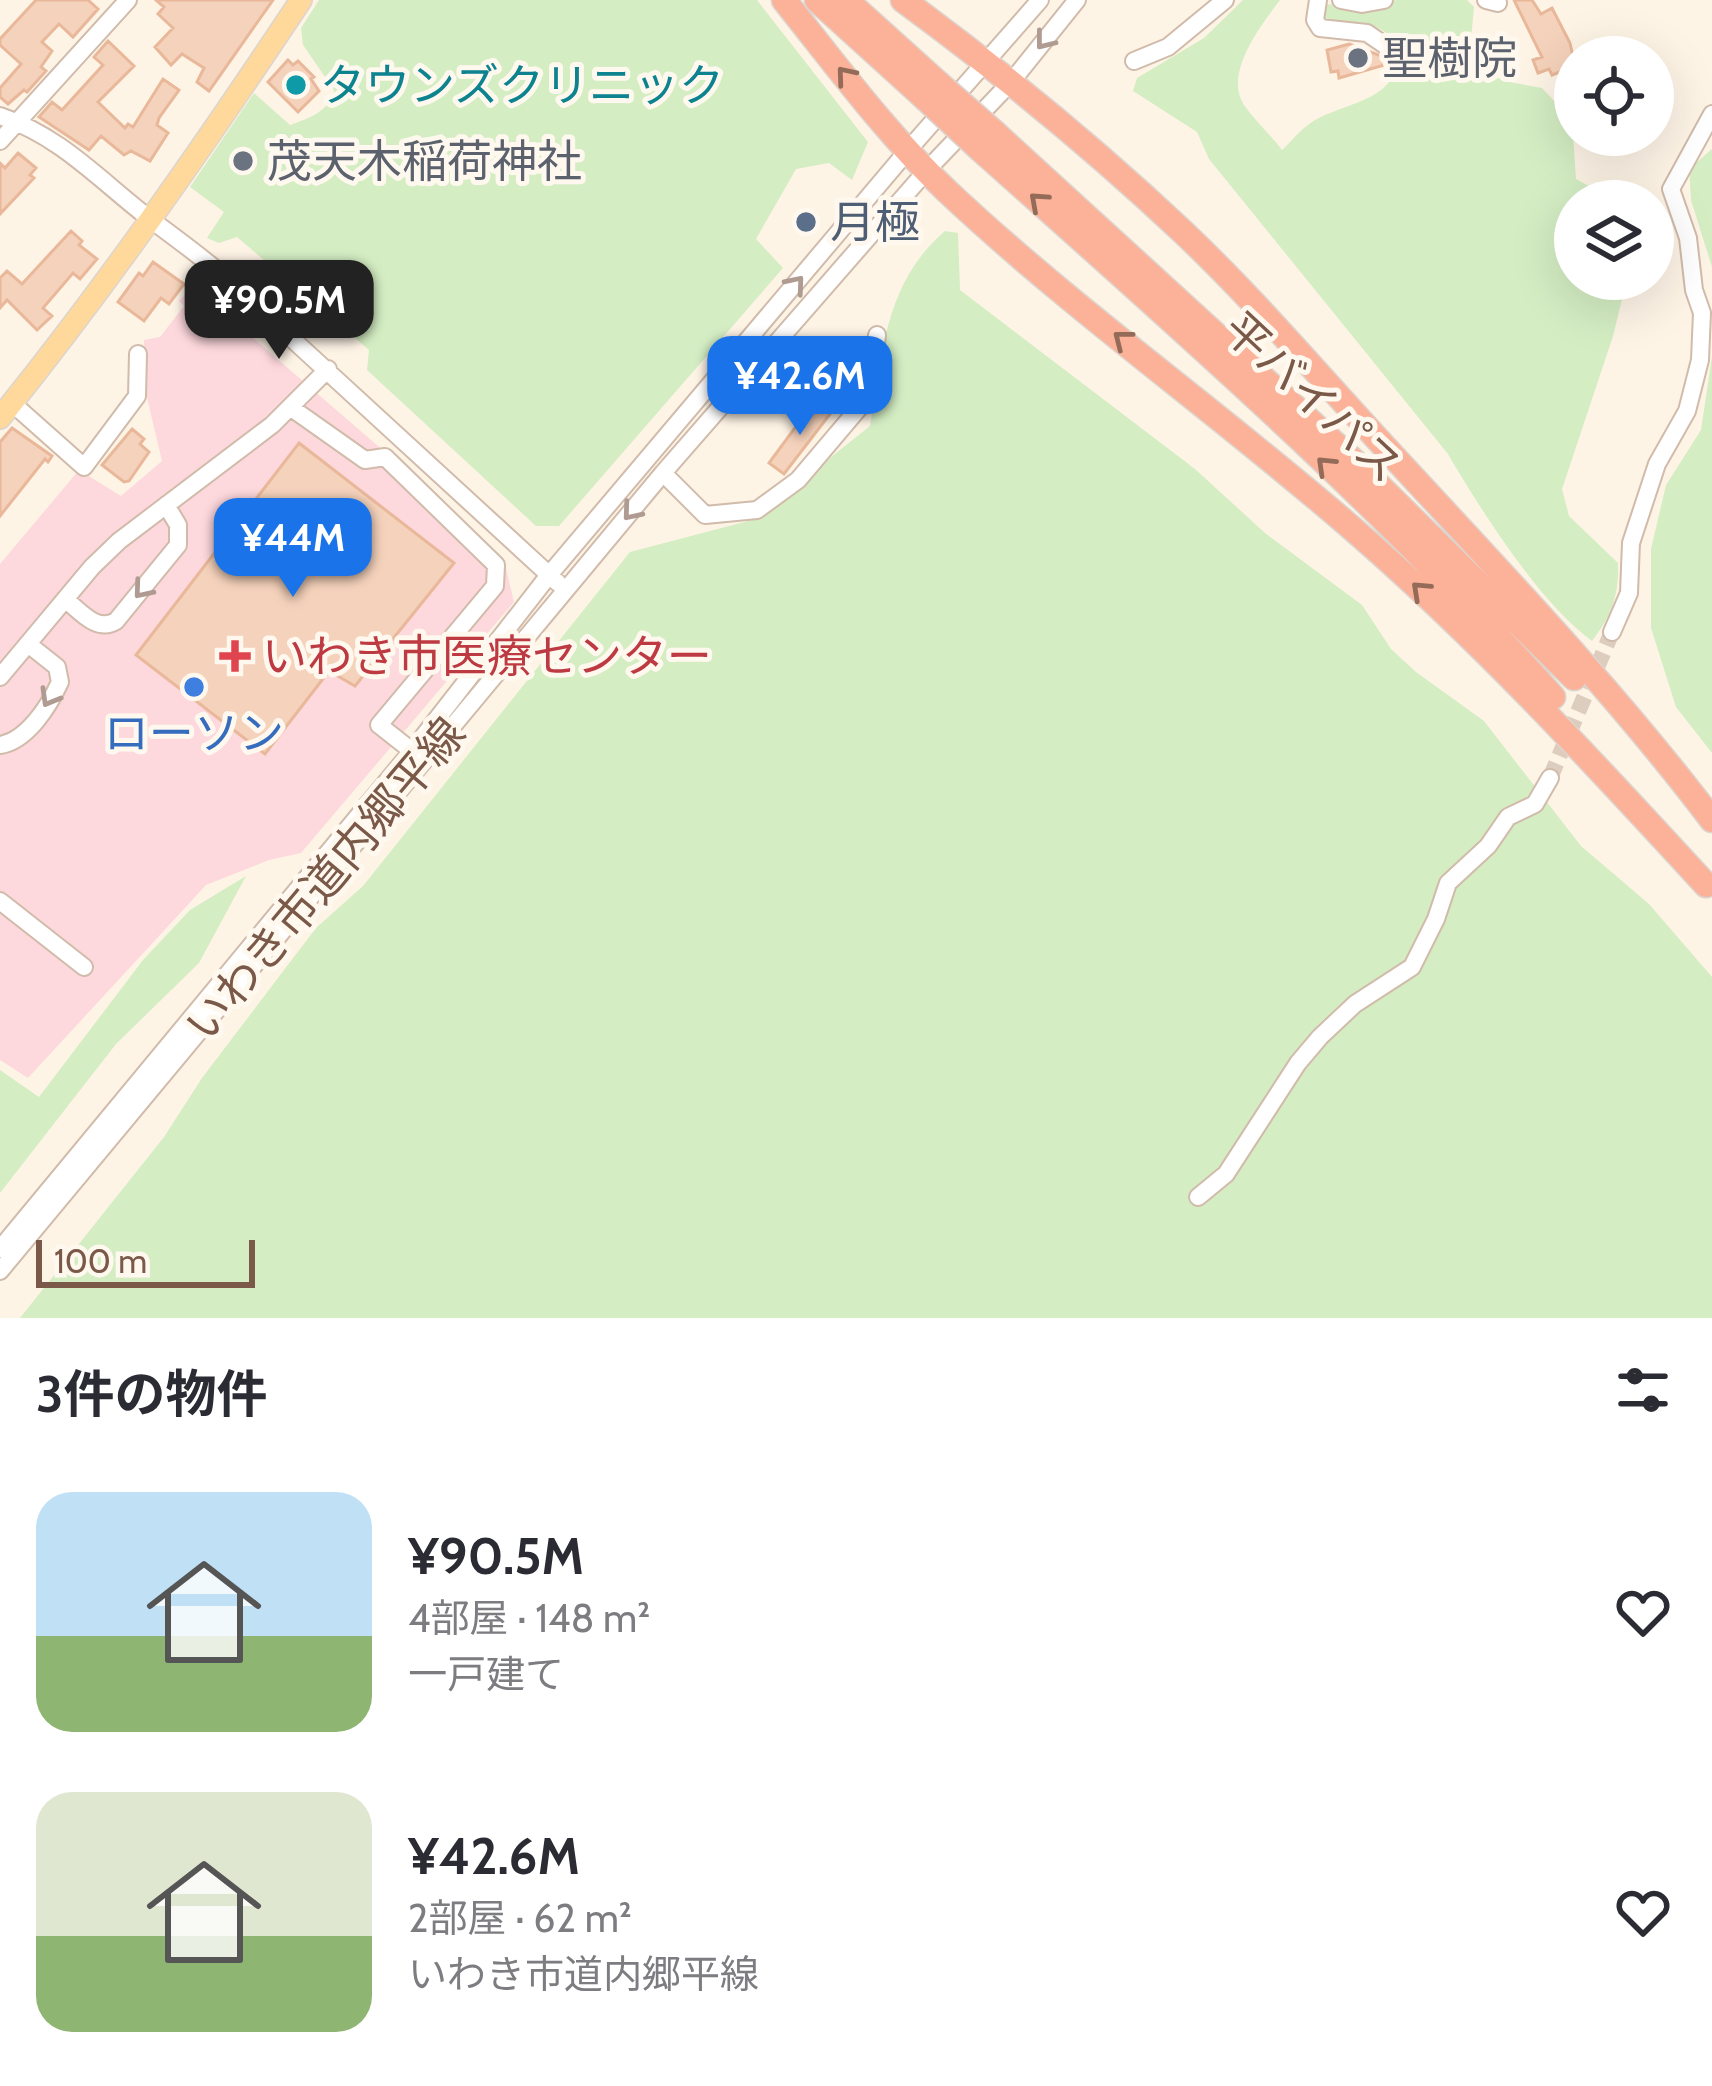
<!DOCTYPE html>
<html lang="ja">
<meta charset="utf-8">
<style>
:root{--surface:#fff;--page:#f7f7f7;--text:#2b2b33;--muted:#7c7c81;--accent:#1a73e8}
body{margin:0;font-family:Cabin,"Noto Sans JP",sans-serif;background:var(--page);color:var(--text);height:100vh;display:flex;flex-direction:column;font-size:45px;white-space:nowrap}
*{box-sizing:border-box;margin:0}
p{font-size:39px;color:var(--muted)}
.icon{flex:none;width:66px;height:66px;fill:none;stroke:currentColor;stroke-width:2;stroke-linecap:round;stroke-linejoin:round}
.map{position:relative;height:1318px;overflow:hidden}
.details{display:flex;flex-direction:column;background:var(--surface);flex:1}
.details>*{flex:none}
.controls{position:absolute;left:1554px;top:36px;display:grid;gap:24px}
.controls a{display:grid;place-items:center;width:120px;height:120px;border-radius:50%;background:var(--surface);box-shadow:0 12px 48px #0002;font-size:60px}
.scale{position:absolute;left:36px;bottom:30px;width:219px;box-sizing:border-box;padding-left:12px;border:6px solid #7a5948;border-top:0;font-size:33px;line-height:42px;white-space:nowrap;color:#7a5948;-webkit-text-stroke:9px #fff8ee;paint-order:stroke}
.price{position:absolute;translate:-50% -102px;padding:0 27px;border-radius:24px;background:var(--accent);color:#fff;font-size:39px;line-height:78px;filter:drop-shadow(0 3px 6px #0008)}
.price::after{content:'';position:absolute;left:50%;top:72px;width:36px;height:27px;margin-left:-18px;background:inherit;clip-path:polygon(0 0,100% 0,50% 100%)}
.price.current{background:#222;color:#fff}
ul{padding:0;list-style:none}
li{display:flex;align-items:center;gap:36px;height:300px;padding:0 36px}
li span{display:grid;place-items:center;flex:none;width:336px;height:240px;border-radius:36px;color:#555}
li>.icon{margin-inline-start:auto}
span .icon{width:144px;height:144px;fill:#fffc;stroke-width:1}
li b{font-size:51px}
h2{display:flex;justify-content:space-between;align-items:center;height:144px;padding:0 36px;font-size:51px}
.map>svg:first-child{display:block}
.medical{fill:#fdd8dd}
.green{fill:#d4edc3}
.building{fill:#f5d2bb;stroke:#e9b89a;stroke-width:3}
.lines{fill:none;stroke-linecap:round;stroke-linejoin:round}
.minor-tunnel{stroke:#ddcdbe;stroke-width:16;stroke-dasharray:16 8;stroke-linecap:butt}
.minor-casing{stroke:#d1bbaa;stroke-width:20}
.major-casing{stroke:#dcd4cf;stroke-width:24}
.highway-casing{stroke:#dcd4cf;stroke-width:27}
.minor{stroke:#fff;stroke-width:16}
.major{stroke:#ffd99c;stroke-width:21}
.highway{stroke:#fcb298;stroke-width:24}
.highway-bridge-casing{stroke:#dcd4cf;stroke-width:27;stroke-linecap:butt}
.highway-bridge{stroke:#fcb298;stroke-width:24}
.oneway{stroke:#af9b91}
.oneway2{stroke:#946b58}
.worship-dot{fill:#6b7280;stroke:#fff8ee;stroke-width:4.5}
.culture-dot{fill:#0f9aa8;stroke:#fff8ee;stroke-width:4.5}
.service-dot{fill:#5c6f8a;stroke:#fff8ee;stroke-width:4.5}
.health-dot{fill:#e0444e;stroke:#fff8ee;stroke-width:4.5}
.shop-dot{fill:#3f7fe0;stroke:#fff8ee;stroke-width:4.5}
.labels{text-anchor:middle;stroke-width:10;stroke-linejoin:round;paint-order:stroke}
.worship-label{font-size:45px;fill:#5b616d;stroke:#fff8ee;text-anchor:start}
.culture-label{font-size:45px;fill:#0d838f;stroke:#fff8ee;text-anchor:start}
.service-label{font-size:45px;fill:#4e5e75;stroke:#fff8ee;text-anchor:start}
.street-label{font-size:45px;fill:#7a5948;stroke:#fff8ee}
.health-label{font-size:45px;fill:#be3a42;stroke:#fff8ee;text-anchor:start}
.shop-label{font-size:45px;fill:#366cbe;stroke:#fff8ee}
</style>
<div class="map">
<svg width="1712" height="1318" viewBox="0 0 1712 1318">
<rect width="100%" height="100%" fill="#fef4e6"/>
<path class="medical" d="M193 286 408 472 505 564 514 602 301 853 269 860 206 885 28 1078 0 1060V564L79 470 121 496 162 461 145 389 144 340 160 337 184 306 179 301Z"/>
<path class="green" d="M319 0H757L868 142 852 180 829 163 796 169 756 239 783 268 559 526H536L367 370 369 350 237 237 219 243 207 238 224 212 190 187 254 93 290 125C309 118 329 112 334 90L303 45 301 28Z
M1243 0H1280C1262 24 1223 73 1244 105 1255 121 1270 134 1282 150 1290 143 1298 132 1308 125 1337 102 1398 104 1397 56 1397 46 1393 38 1385 32 1367 19 1343 27 1323 17L1325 4 1364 8 1396 0H1467L1474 7 1470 50 1477 67 1504 81 1542 88 1572 120 1576 179 1617 201H1575V279H1627L1613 336 1562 489 1569 516 1618 563C1619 595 1612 615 1592 641 1541 605 1480 509 1448 454L1209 159 1197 132 1133 91 1137 78 1204 38Z
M1712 149V267L1691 200 1689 169Z
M945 231 958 233 960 290 1195 469 1265 533 1362 605 1391 649 1416 672 1484 721 1581 846 1649 904 1712 977V1318H20L164 1137 202 1078 316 928 363 886 630 552 752 520 870 426C882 354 885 282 945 231Z
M1712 356V753L1676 707 1651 628V549L1666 485 1701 430Z
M246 876 199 963 116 1044 0 1193V1070L39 1097 143 960 190 910Z"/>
<path class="building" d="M36 0H88L98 9 73 37 59 24 42 42 52 51 41 67 46 71 27 92 24 90 8 104 0 97V88L21 64 0 45V39Z
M156 0H273L209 91 197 82 204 68 182 54 171 65 155 47 173 28 158 14 164 7Z
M1514 0H1532L1541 14 1552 8 1570 43 1575 66 1552 75 1549 69 1538 73 1533 60 1542 57Z
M108 41 134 66 98 102 125 128 128 124 133 127 163 79 179 90 159 118 157 125 168 133 150 161 131 151 124 155 101 136 89 150 39 117 52 102 62 110 103 65 94 57Z
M1349 44 1387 58 1388 64 1339 78 1338 71 1331 72 1327 50Z
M288 60 293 65 298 61 314 77 311 79 319 91 298 112 268 82Z
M18 153 36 168 30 175 34 178 0 214V163L5 168Z
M71 231 82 241 79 245 97 259 80 279 73 273 43 308 52 316 37 330 7 300 0 308V278L7 271 22 284Z
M153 262 184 284 169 304 161 298 144 321 118 302 139 273 143 276Z
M814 402 830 414 784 474 769 463Z
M12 428 52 456 48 462 45 459 0 516V442Z
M132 429 144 439 140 444 149 452 129 481 124 482 102 465Z
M299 443 454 563 355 686 329 671 265 754 136 655Z"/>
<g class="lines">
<path class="minor-tunnel" d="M1550 778 1612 632"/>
<g class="minor-casing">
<path id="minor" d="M1318 0 1315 20 1320 28 1367 33 1386 46
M1341 0 1362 4 1384 0
M1486 0 1498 3
M1134 61 1168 47 1225 0
M0 116C63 137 102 183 154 222 203 258 248 293 290 337L558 583
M0 141 128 0
M12 403 84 467 137 396 138 354
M290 407 365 460 385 457 496 565 495 586 379 725 412 751
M663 473 705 515 757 510 798 480 870 395 877 335
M65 599C80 611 97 633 116 621L178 545V525L166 505
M1612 632 1629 593 1631 543 1657 464 1687 411 1700 360 1702 313 1694 290 1688 238 1671 189 1712 114
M0 677 92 567 119 541 272 425 328 369
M0 745C27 741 49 706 60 682L57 667 28 644
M0 901 84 967
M1198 1197 1226 1174 1298 1063 1320 1037 1355 1004 1412 967 1436 919 1448 883 1488 846 1508 817 1535 804 1550 778
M0 1249 412 751 549 575 909 149 1040 0
M0 1271 663 473 927 170 1012 81 1077 0"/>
</g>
<g class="major-casing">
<path id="major" d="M0 418C108 284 206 143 301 0"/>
</g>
<g class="highway-casing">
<path id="highway" d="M784 0C836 65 888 136 949 193 1077 313 1222 415 1354 530 1481 640 1593 762 1706 885
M817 0 925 98
M846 0 938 83
M903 0C1001 72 1094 148 1183 232 1258 303 1324 382 1394 457 1503 575 1615 692 1712 820
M995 133 1356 463 1574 678
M981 150C1177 325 1378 500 1553 697"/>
</g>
<use href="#minor" class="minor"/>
<use href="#major" class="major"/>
<use href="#highway" class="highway"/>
<g class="highway-bridge-casing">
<path id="highway-bridge" d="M938 83 995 133
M925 98 981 150"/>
</g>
<use href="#highway-bridge" class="highway-bridge"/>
</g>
<defs><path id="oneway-chevron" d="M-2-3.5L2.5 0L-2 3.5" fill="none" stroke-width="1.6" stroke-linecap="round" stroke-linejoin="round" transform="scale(3)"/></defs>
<g class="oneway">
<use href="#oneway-chevron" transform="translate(1044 41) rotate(128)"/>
<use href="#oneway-chevron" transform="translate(796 284) rotate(-50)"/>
<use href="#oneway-chevron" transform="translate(631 512) rotate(130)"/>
<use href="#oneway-chevron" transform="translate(142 590) rotate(130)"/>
<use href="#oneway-chevron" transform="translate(49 698) rotate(120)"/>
</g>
<g class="oneway2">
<use href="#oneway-chevron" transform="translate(845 75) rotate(-130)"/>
<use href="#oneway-chevron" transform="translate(1038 201) rotate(-138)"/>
<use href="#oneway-chevron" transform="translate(1122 339) rotate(-142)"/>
<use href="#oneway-chevron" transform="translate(1325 465) rotate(-136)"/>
<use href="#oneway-chevron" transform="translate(1420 590) rotate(-137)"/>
</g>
<g class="worship-dot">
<circle cx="1358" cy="58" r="12"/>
<circle cx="243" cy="161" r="12"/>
</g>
<circle class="culture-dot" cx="296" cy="85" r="12"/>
<circle class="service-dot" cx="806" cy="222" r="12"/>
<path class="health-dot" d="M229 638h12v12h12v12h-12v12h-12v-12h-12v-12h12z"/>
<circle class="shop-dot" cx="194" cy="687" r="12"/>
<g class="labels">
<g class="worship-label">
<text x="1382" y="74">聖樹院</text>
<text x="267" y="177">茂天木稲荷神社</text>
</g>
<g class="culture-label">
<text x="320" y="101">タウンズクリニック</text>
</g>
<g class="service-label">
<text x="830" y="238">月極</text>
</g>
<g class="street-label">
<text transform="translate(1313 397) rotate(43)" y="16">平バイパス</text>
<text transform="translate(325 879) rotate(-50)" y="16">いわき市道内郷平線</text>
</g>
<g class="health-label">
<text x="262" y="672">いわき市医療センター</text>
</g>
<g class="shop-label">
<text x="194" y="749">ローソン</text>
</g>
</g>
</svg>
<div class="controls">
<a><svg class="icon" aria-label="locate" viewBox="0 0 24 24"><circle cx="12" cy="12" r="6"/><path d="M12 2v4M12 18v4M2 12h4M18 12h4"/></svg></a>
<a><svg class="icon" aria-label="layers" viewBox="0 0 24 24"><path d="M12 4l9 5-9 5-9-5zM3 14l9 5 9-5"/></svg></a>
</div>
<div class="scale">100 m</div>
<b class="price current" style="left:279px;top:362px">¥90.5M</b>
<b class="price" style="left:800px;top:438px">¥42.6M</b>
<b class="price" style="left:293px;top:600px">¥44M</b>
</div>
<section class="details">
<h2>3件の物件<svg class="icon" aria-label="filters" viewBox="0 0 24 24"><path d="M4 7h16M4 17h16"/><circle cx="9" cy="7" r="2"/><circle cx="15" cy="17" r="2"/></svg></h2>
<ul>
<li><span style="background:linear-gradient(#bfe0f5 60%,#8fb573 0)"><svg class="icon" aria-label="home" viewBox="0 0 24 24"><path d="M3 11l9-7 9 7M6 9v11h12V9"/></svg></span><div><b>¥90.5M</b><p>4部屋 · 148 m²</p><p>一戸建て</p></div><svg class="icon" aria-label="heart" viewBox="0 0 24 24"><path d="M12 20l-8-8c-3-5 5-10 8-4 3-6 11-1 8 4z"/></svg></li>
<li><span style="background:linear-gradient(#dfe7d0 60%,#8fb573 0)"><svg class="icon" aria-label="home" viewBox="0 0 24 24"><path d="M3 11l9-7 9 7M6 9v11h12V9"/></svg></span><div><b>¥42.6M</b><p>2部屋 · 62 m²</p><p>いわき市道内郷平線</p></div><svg class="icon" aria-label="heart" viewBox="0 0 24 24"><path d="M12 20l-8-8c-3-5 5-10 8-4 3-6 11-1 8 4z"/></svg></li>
</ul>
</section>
